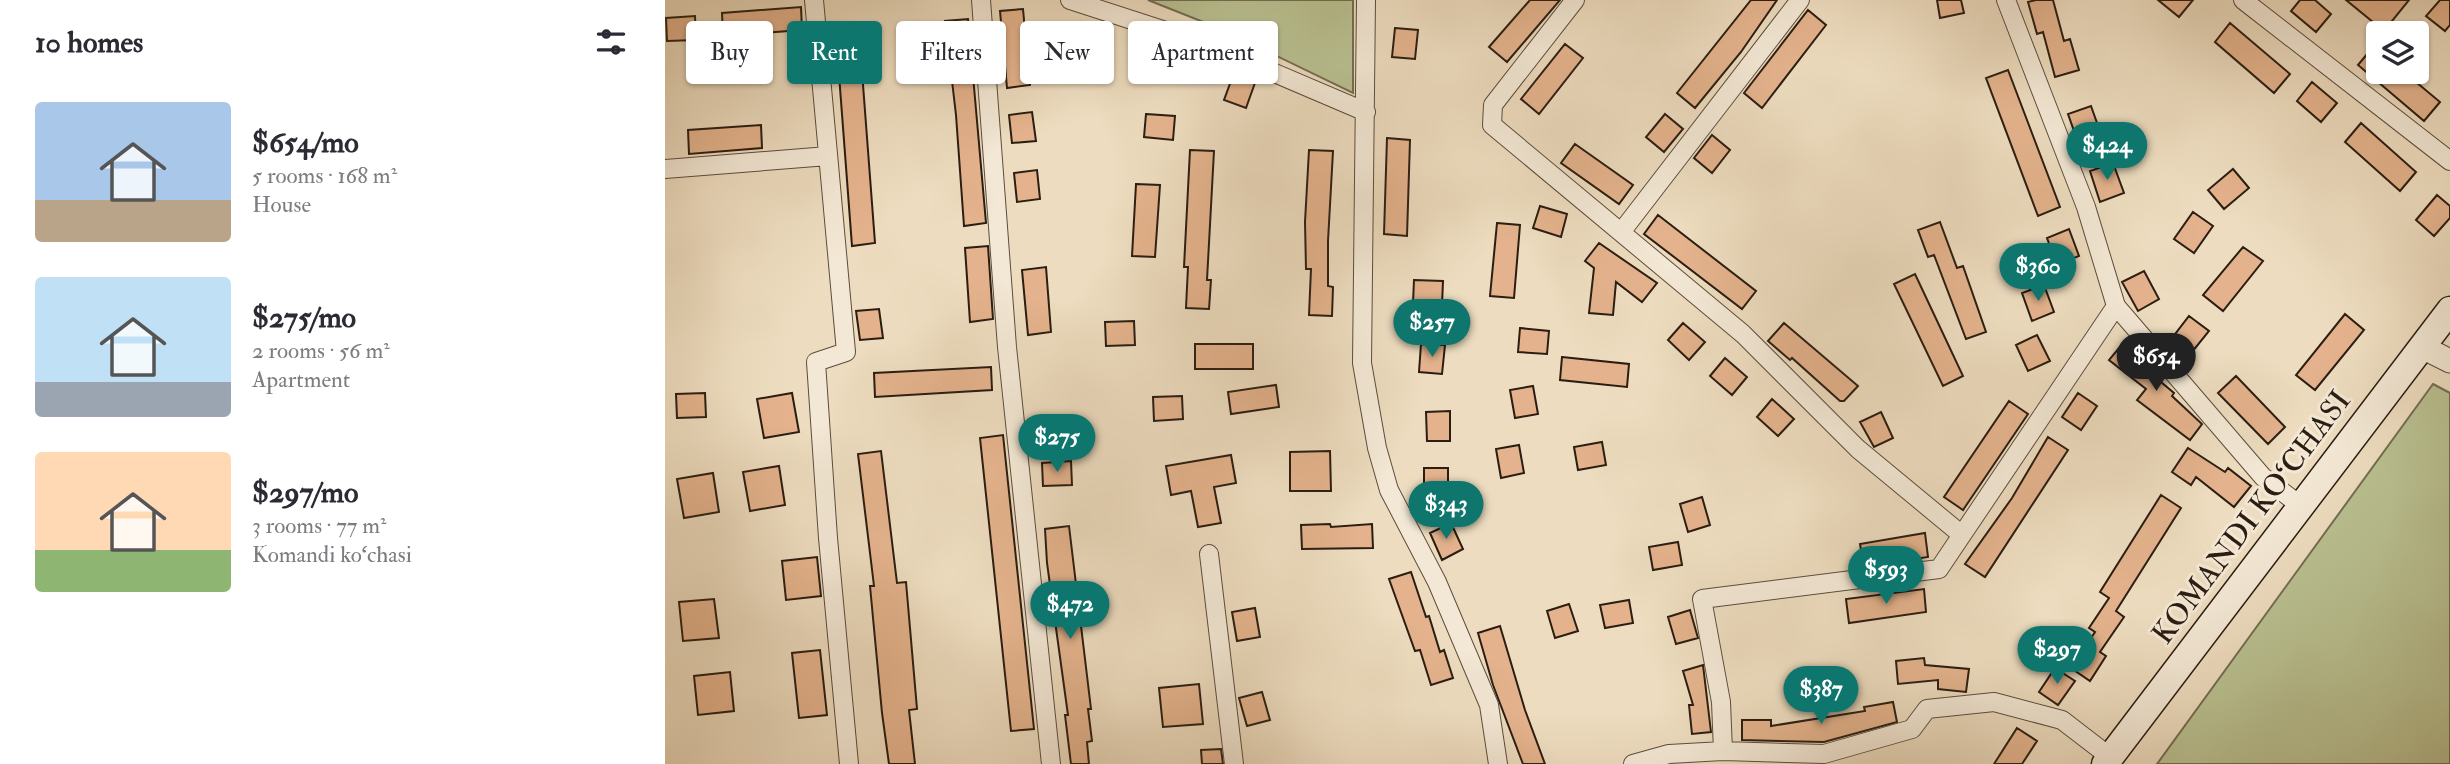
<!DOCTYPE html>
<meta charset="utf-8">
<style>
:root{--surface:#fff;--page:#f2f2f3;--text:#2b2b33;--muted:#7c7c81;--accent:#0f766e}
body{margin:0;font-family:"IM FELL Double Pica",serif;background:var(--page);color:var(--text);height:100vh;display:flex;flex-direction:column;font-size:26px;white-space:nowrap}
*{box-sizing:border-box;margin:0}
p{font-size:23px;color:var(--muted)}
.icon{flex:none;width:38px;height:38px;fill:none;stroke:currentColor;stroke-width:2;stroke-linecap:round;stroke-linejoin:round}
.map{position:relative;flex:1;overflow:hidden}
.side{display:flex;flex-direction:column;background:var(--surface);width:665px}
.side>*{flex:none}
.banner{position:absolute;left:21px;top:21px;width:665px;height:63px;display:flex;gap:14px}
.fabs{position:absolute;left:1701px;top:21px;display:grid;gap:14px}
.fabs a{display:grid;place-items:center;width:63px;height:63px;border-radius:7px;background:var(--surface);box-shadow:0 2px 5px #0004;font-size:35px}
.price{position:absolute;translate:-50% -60px;padding:0 16px;border-radius:24px;background:var(--accent);color:#fff;font-size:23px;line-height:46px;filter:drop-shadow(0 2px 4px #0008)}
.price::after{content:'';position:absolute;left:50%;top:42px;width:21px;height:16px;margin-left:-10px;background:inherit;clip-path:polygon(0 0,100% 0,50% 100%)}
.price.current{background:#222;color:#fff}
ul{padding:0;list-style:none}
li{display:flex;align-items:center;gap:21px;height:175px;padding:0 35px}
li span{display:grid;place-items:center;flex:none;width:196px;height:140px;border-radius:7px;color:#555}
li>.icon{margin-inline-start:auto}
span .icon{width:84px;height:84px;fill:#fffc;stroke-width:1}
li b{font-size:30px}
h2{display:flex;justify-content:space-between;align-items:center;height:84px;padding:0 35px;font-size:30px}
.chip{padding:0 24px;border-radius:7px;background:var(--surface);box-shadow:0 2px 5px #0004;font-size:24px;line-height:63px}
.chip.current{background:var(--accent);color:#fff}
main{display:flex;flex:1;min-height:0}
.map>svg:first-child{display:block}
.green{fill:#b9c091;stroke:#726e52;stroke-width:2}
.building{fill:#e4b38d;stroke:#2b1d12;stroke-width:2}
.lines{fill:none;stroke-linecap:round;stroke-linejoin:round}
.minor-casing{stroke:#5c4d3d;stroke-width:20}
.tertiary-casing{stroke:#5c4d3d;stroke-width:25}
.secondary-casing{stroke:#2b1d12;stroke-width:29}
.minor{stroke:#f3e8d5;stroke-width:18}
.tertiary{stroke:#f3e8d5;stroke-width:23}
.secondary{stroke:#f3e8d5;stroke-width:26}
.labels{text-anchor:middle;stroke-width:6;stroke-linejoin:round;paint-order:stroke}
.street-label{font-size:30px;fill:#2b1d12;stroke:#f3e8d5}
</style>
<main>
<section class="side">
<h2>10 homes<svg class="icon" aria-label="filters" viewBox="0 0 24 24"><path d="M4 7h16M4 17h16"/><circle cx="9" cy="7" r="2"/><circle cx="15" cy="17" r="2"/></svg></h2>
<ul>
<li><span style="background:linear-gradient(#a9c7e8 70%,#b9a48a 0)"><svg class="icon" aria-label="home" viewBox="0 0 24 24"><path d="M3 11l9-7 9 7M6 9v11h12V9"/></svg></span><div><b>$654/mo</b><p>5 rooms · 168 m²</p><p>House</p></div></li>
<li><span style="background:linear-gradient(#bfe0f5 75%,#9aa5b1 0)"><svg class="icon" aria-label="home" viewBox="0 0 24 24"><path d="M3 11l9-7 9 7M6 9v11h12V9"/></svg></span><div><b>$275/mo</b><p>2 rooms · 56 m²</p><p>Apartment</p></div></li>
<li><span style="background:linear-gradient(#ffd9b3 70%,#8fb573 0)"><svg class="icon" aria-label="home" viewBox="0 0 24 24"><path d="M3 11l9-7 9 7M6 9v11h12V9"/></svg></span><div><b>$297/mo</b><p>3 rooms · 77 m²</p><p>Komandi ko‘chasi</p></div></li>
</ul>
</section>
<div class="map">
<svg width="1785" height="764" viewBox="0 0 1785 764">
<rect width="100%" height="100%" fill="#eddcbf"/>
<filter id="stains"><feTurbulence type="fractalNoise" baseFrequency=".00286" numOctaves="4"/><feColorMatrix values="0 0 0 0 .2 0 0 0 0 .09 0 0 0 0 .02 0 0 0 .5 -.17"/></filter>
<radialGradient id="worn" r=".72"><stop offset=".6" stop-color="#630" stop-opacity="0"/><stop offset="1" stop-color="#630" stop-opacity=".3"/></radialGradient>
<path class="green" d="M483 0H688V93L556 29Z
M1768 384 1785 393V764H1492Z"/>
<path class="building" d="M865 0H895L842 62 824 47Z
M1086 0H1112L1076 52 1030 108 1012 93Z
M1272 0H1296L1299 13 1275 18Z
M1371 0H1388L1399 41 1405 39 1414 70 1390 77 1378 32 1372 34 1363 2Z
M1493 0H1528L1514 17Z
M1635 0H1650L1666 14 1651 32 1626 11Z
M1681 0H1744L1719 31Z
M1775 0H1785V25L1780 31 1761 16Z
M136 7 137 30 58 36 57 13Z
M358 9 365 85 342 88 335 11Z
M1143 10 1161 25 1097 108 1079 93Z
M30 16 31 40 2 41 1 18Z
M303 19 321 223 299 226 291 115 280 21Z
M1565 23 1625 74 1609 93 1550 42Z
M730 28 753 30 750 59 727 57Z
M194 32 210 243 187 246 171 35Z
M1713 41V72H1739L1775 102 1759 121 1693 65Z
M900 44 918 58 874 114 856 99Z
M1343 70 1395 207 1373 216 1321 78Z
M569 73 591 80 581 108 559 100Z
M1647 82 1672 103 1656 122 1632 101Z
M1426 106 1437 137 1414 145 1403 114Z
M367 112 371 141 347 143 344 115Z
M481 114 510 116 508 140 479 137Z
M1000 114 1018 129 999 152 981 137Z
M1696 123 1751 172 1735 191 1680 142Z
M96 125 97 148 24 154 23 130Z
M1047 135 1065 150 1047 173 1029 158Z
M722 138 745 140 742 236 719 234Z
M910 144 968 185 954 204 896 163Z
M525 150 549 151 542 280H546L544 309 521 308 523 267H519Z
M644 150 668 151 663 241V286L668 287 667 316 644 315 646 269H641L640 222Z
M1448 163 1459 193 1435 202 1425 171Z
M1568 169 1584 188 1559 209 1543 190Z
M372 170 375 199 352 202 349 173Z
M471 184 495 185 490 257 467 256Z
M1772 195 1785 206V218L1769 236 1751 220Z
M875 206 902 214 896 237 868 228Z
M1528 212 1548 226 1529 253 1509 239Z
M993 215 1091 291 1077 309 979 234Z
M1275 222 1292 268 1298 266 1321 332 1301 339 1269 255 1263 257 1253 230Z
M832 223 855 225 849 298 825 296Z
M1404 229 1414 256 1392 265 1382 238Z
M934 243 992 283 977 302 951 282 948 315 924 313 929 268 920 261Z
M323 246 328 319 305 322 300 248Z
M1578 247 1598 261 1558 311 1538 295Z
M381 267 386 332 363 335 357 270Z
M1479 271 1494 299 1473 311 1457 282Z
M1250 274 1298 376 1278 386 1229 284Z
M749 280 778 281 777 305 748 303Z
M1379 285 1389 312 1367 321 1357 293Z
M214 309 218 338 195 340 191 311Z
M1680 314 1699 330 1650 390 1631 375Z
M1524 316 1544 331 1523 357 1504 342Z
M469 321 470 345 441 346 440 322Z
M1018 323 1040 342 1024 360 1003 340Z
M1119 323 1193 386 1179 401H1175L1127 358 1125 360 1103 341Z
M855 328 884 331 882 354 853 352Z
M1372 335 1385 361 1363 371 1351 345Z
M1459 342 1481 360 1477 366 1509 393 1507 396 1537 424 1525 440 1472 400 1481 389 1444 360Z
M530 344H588V369H530Z
M756 344 780 345 777 374 754 372Z
M897 357 964 364 962 387 895 380Z
M1060 358 1082 377 1067 395 1045 376Z
M326 367 327 390 210 397 209 373Z
M1571 376 1620 427 1603 444 1553 393Z
M611 385 614 407 566 414 563 392Z
M868 386 873 414 850 418 845 390Z
M40 393 41 417 12 418 11 394Z
M127 393 134 432 99 438 92 399Z
M1413 393 1432 406 1416 430 1397 417Z
M517 396 518 419 489 421 488 397Z
M1107 399 1129 419 1113 436 1092 417Z
M1344 401 1363 414 1298 510 1279 497Z
M785 411V441H762L761 412Z
M1216 412 1228 438 1209 447 1195 422Z
M338 435 369 729 346 731 315 438Z
M1383 437 1403 450 1320 577 1300 564 1347 498Z
M937 442 941 465 913 470 909 447Z
M854 445 859 473 836 478 831 449Z
M1523 448 1560 472 1563 468 1586 486 1569 507 1531 477 1526 485 1507 472Z
M216 451 232 583 241 582 252 709 244 710 250 764H224L217 713 205 586H209L193 454Z
M665 451 666 491H625V452Z
M566 455 571 483 549 487 556 523 533 527 526 491 506 495 501 466Z
M406 461 407 485 378 486 377 463Z
M114 466 120 505 85 511 78 472Z
M759 468H783V497H759Z
M48 473 54 512 19 518 12 479Z
M1496 495 1516 508 1451 611 1459 617 1435 652 1441 656 1425 681 1406 668 1430 632 1424 628 1444 598 1435 592Z
M1037 497 1045 525 1023 532 1015 504Z
M786 523 798 549 777 560 765 533Z
M665 524 666 527 707 524 708 548 637 549 636 525Z
M404 526 426 709H423L427 741 422 742 424 764H406L400 715H403L382 563 380 529Z
M1260 533 1263 557 1199 567 1195 544Z
M1013 542 1017 565 988 570 984 547Z
M152 557 156 596 121 600 117 561Z
M746 572 761 617 764 616 775 652 779 650 788 678 766 685 755 650 750 651 724 579Z
M1259 589 1261 612 1184 623 1181 599Z
M49 599 54 638 18 641 14 602Z
M964 600 968 623 940 628 935 605Z
M904 604 913 631 890 638 882 611Z
M590 608 595 637 572 641 567 612Z
M1025 610 1033 638 1011 644 1003 617Z
M835 626 860 710 880 764H858L828 685 813 633Z
M155 650 162 715 134 718 127 653Z
M1259 658 1260 665 1304 669 1301 692 1273 689V680L1233 684 1231 661Z
M1038 665 1046 732 1027 734 1024 705H1028L1018 671Z
M1390 668 1410 681 1393 705 1374 692Z
M65 672 69 711 33 715 29 676Z
M534 684 538 724 498 727 494 688Z
M597 692 605 720 582 726 574 698Z
M1228 702 1232 722 1159 742 1077 740V720H1106V726L1200 711 1199 707Z
M1352 728 1372 741 1357 764H1329Z
M556 749 558 764H537L536 750Z"/>
<g class="lines">
<g class="minor-casing">
<path id="minor" d="M149 0 181 352 151 362 163 538 184 764
M316 0 342 347 386 764
M405 0 544 45 701 112
M701 0 697 363 712 448 724 490 772 582 824 705 833 764
M910 0 828 105 827 125 1078 334 1193 449 1297 535
M1341 0 1421 207 1451 306 1598 477 1636 506
M1578 0 1785 161
M0 169 163 156
M957 231 1135 0
M544 554 569 764
M1058 751 1056 702 1037 599 1274 569 1451 306
M968 764 1004 754 1058 751 1159 754 1247 729 1262 709 1329 702 1397 720 1445 757"/>
</g>
<g class="tertiary-casing">
<path id="tertiary" d="M1757 347 1785 361"/>
</g>
<g class="secondary-casing">
<path id="secondary" d="M1440 764 1785 310"/>
</g>
<use href="#minor" class="minor"/>
<use href="#tertiary" class="tertiary"/>
<use href="#secondary" class="secondary"/>
</g>
<g class="labels">
<g class="street-label">
<text transform="translate(1586 517) rotate(-53)" y="10">KOMANDI KO‘CHASI</text>
</g>
</g>
<rect width="100%" height="100%" filter="url(#stains)"/>
<rect width="100%" height="100%" fill="url(#worn)"/>
</svg>
<div class="fabs">
<a><svg class="icon" aria-label="layers" viewBox="0 0 24 24"><path d="M12 4l9 5-9 5-9-5zM3 14l9 5 9-5"/></svg></a>
</div>
<b class="price" style="left:1442px;top:182px">$424</b>
<b class="price" style="left:1373px;top:303px">$360</b>
<b class="price" style="left:767px;top:359px">$257</b>
<b class="price current" style="left:1491px;top:393px">$654</b>
<b class="price" style="left:392px;top:474px">$275</b>
<b class="price" style="left:781px;top:541px">$343</b>
<b class="price" style="left:1221px;top:606px">$593</b>
<b class="price" style="left:405px;top:641px">$472</b>
<b class="price" style="left:1392px;top:686px">$297</b>
<b class="price" style="left:1156px;top:726px">$387</b>
<div class="banner">
<a class="chip">Buy</a>
<a class="chip current">Rent</a>
<a class="chip">Filters</a>
<a class="chip">New</a>
<a class="chip">Apartment</a>
</div>
</div>
</main>
